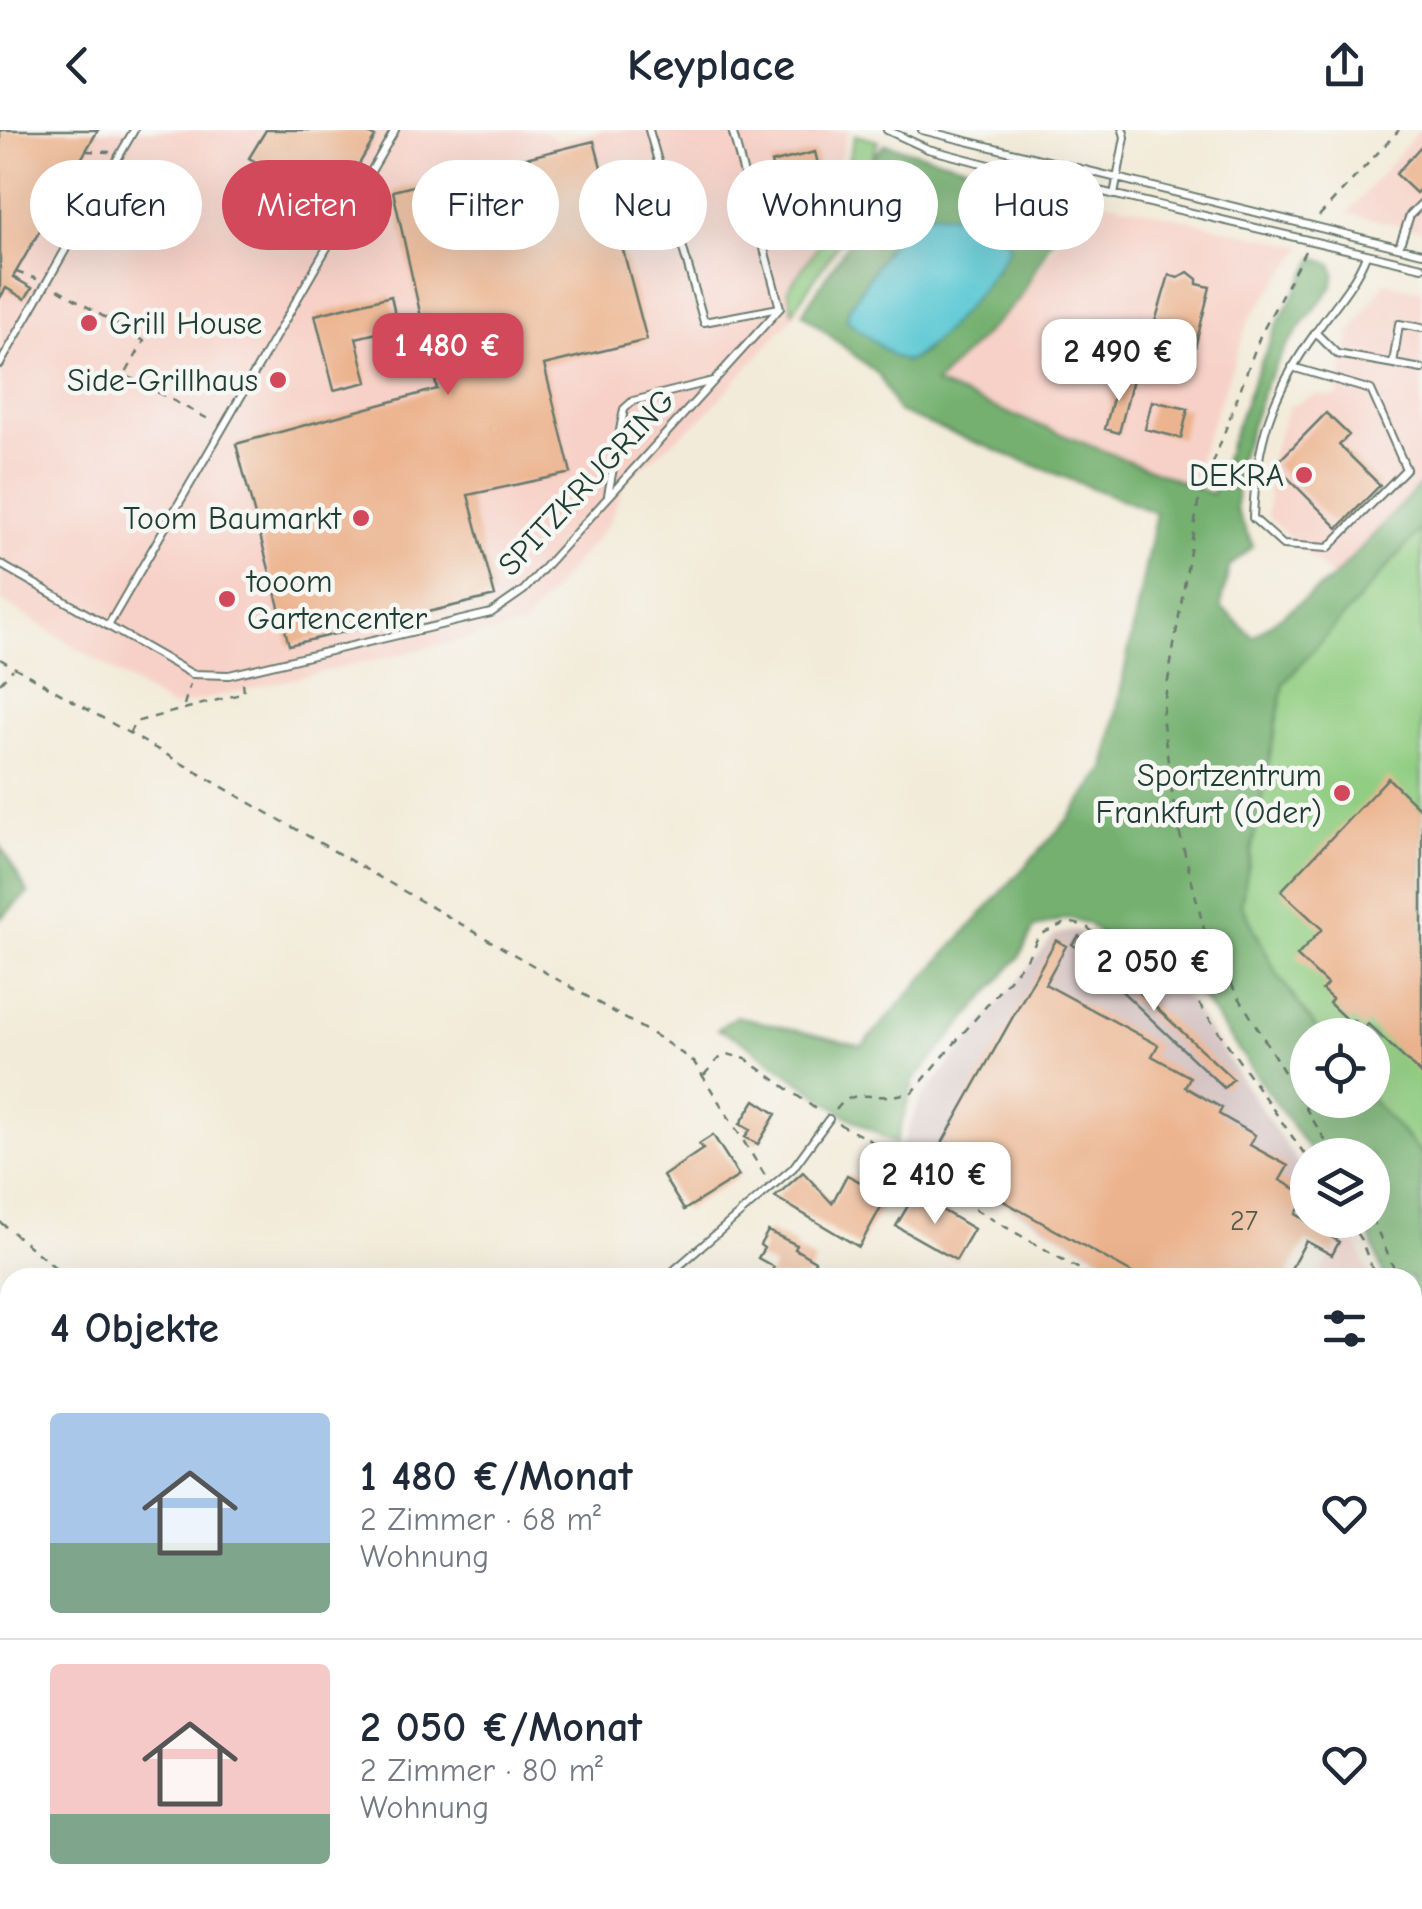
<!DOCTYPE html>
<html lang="de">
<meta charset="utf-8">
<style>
:root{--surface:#fff;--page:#f2f2f3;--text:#1f2937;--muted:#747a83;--line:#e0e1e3;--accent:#d1495b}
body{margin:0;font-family:"Comic Neue",sans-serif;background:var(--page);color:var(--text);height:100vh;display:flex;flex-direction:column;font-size:38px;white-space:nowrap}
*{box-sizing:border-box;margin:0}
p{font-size:32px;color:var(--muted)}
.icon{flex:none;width:55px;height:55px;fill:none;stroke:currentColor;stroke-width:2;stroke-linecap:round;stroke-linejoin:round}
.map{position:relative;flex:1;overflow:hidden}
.details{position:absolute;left:0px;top:1138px;width:1422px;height:642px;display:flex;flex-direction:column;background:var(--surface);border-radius:30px 30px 0 0;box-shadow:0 10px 40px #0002}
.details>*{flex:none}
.banner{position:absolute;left:30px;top:30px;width:1362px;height:90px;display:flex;gap:20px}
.buttons{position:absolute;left:1290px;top:888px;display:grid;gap:20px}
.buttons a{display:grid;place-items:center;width:100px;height:100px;border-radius:50%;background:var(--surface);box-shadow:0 10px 40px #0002;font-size:50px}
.price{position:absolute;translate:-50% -85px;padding:0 22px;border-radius:20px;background:#fff;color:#222;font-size:32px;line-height:65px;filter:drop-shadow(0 2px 5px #0008)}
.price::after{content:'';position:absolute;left:50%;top:60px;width:30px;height:22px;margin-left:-15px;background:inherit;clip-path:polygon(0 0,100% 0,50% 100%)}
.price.current{background:var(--accent);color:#fff}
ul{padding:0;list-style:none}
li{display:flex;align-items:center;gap:30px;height:250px;padding:0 50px}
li+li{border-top:2px solid var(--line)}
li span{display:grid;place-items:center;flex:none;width:280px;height:200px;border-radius:10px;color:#555}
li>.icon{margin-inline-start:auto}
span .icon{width:120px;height:120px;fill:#fffc;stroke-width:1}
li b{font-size:42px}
h2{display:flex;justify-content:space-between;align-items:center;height:120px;padding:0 50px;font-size:42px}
.tag{padding:0 35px;border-radius:45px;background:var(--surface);box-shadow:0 10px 40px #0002;font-size:35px;line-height:90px}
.tag.current{background:var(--accent);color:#fff}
header{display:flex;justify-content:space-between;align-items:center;height:130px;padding:0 50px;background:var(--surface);font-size:45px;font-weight:800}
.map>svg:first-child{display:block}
.built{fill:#f7d1c7}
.industrial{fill:#d2bfc0}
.green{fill:#91cd82;stroke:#58855b;stroke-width:2.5}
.forest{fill:#74b070;stroke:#4a7652;stroke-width:2.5;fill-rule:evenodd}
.water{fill:#5dc9d4;stroke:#3e8384;stroke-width:2.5}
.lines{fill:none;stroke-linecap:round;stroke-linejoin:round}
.stream{stroke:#5dc9d4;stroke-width:5}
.building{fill:#ecb48e}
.service-casing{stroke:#697a6e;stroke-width:10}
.minor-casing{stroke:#697a6e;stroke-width:16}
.path{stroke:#697a6e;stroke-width:2.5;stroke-dasharray:8 8;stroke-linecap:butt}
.service{stroke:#fff;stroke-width:6}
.minor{stroke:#fff;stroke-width:12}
.poi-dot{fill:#d1495b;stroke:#f6f6f2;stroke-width:4}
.labels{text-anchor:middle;stroke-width:9;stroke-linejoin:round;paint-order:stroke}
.number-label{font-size:28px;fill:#525b4a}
.poi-label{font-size:32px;fill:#1f3d34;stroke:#f6f6f2;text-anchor:end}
.street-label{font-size:32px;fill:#1f3d34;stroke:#f6f6f2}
</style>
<header><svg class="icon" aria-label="back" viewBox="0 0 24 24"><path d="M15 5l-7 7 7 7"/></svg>Keyplace<svg class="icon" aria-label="share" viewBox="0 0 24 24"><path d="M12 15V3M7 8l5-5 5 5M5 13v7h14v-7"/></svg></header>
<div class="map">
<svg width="1422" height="1779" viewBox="0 0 1422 1779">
<rect width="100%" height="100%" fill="#f6f6f2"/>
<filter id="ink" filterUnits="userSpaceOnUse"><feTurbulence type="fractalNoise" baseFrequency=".01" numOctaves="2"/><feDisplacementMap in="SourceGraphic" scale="20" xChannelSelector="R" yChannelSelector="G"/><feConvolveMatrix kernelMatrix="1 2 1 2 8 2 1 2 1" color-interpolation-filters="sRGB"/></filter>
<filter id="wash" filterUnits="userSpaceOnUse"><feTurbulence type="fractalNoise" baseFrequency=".0048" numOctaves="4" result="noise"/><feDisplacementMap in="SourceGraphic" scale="40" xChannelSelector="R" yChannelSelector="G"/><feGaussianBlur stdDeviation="2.25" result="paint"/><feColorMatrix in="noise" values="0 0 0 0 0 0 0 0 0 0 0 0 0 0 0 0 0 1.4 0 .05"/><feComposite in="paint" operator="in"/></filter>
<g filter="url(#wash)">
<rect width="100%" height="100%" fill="#f3ebd9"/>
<path class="built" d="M0 0H543L560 11 603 0H848L798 181 702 288 625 351 609 393 523 496 171 577 0 470Z
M1419 0H1422V101L1348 83Z
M1084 66 1304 117 1250 188 1189 355 934 253 1020 170Z
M1385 152 1422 161V353L1333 448 1268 387 1269 334 1288 277 1317 264 1337 267 1350 203Z
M1346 1101 1357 1116 1370 1147 1318 1148Z"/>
<path class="industrial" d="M1076 800 1107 826 1162 843 1190 873 1307 1047V1065L1263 1147H1137L901 1018 920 970 1055 805Z"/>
<path class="green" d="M855 5 878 11 851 94 793 181 788 159 819 115 842 53Z
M1422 398V1024L1372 970V905H1321L1277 844 1241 773 1284 553Z"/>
<path class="forest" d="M885 14 1075 65 1020 168 935 254 1212 364 1252 253 1280 189 1315 128 1332 134 1335 144 1332 157 1285 218 1265 256 1238 334 1236 379 1253 416 1229 437 1221 477 1253 507 1333 448 1422 353V398L1284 553 1241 773 1277 844 1321 905H1308V970H1372L1422 1024V1232L1413 1223 1412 1148 1384 1147 1370 1106 1359 1090H1372V1025H1313L1175 830 1162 824 1114 817 1089 794 1068 788 1034 798 1020 826 914 950 896 1014 850 988 744 912 718 899 736 886 862 916 1068 689 1105 639 1156 383 898 282 879 245 802 183 859 97 875 25ZM933 83 976 89 998 138 924 222 907 232 847 190 849 179 902 95 914 85Z
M0 715 28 763 0 789Z
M1413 1282 1422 1288V1420L1413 1411Z
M1422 1507V1779H1193L1187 1776 1177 1779H688L684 1770H1412V1511Z"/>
<path class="water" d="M933 83C968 88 988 87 1010 116 991 151 941 213 907 232L894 227 847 190 849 179 902 95 915 85Z"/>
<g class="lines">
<path class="stream" d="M1199 1770 1219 1774 1224 1779
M1033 1779 1105 1776 1150 1770"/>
</g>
<g id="blocks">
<path class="building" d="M0 0H98L13 147 32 158 25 169 6 158 0 168Z
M266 0H362L375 7 334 77 249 28Z
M594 11 647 210 544 235 571 343 468 365 495 466 289 515 236 314 437 259 393 61Z
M1422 15V57L1416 63 1396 44Z
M815 22 823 54 779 66 771 33Z
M1188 142 1197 149V154L1210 157 1189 242 1159 235 1169 197 1155 192 1169 145 1178 148Z
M391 166 398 198 356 208 367 252 334 260 315 185Z
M1119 245 1133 249 1119 303 1105 299Z
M1152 271 1188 279 1181 308 1145 299Z
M1326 283 1349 305 1339 315 1380 355 1338 398 1275 335Z
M1388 648 1422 681V945L1368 894 1364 899 1353 890 1350 893 1329 873 1332 869 1322 860 1327 854 1297 826 1322 799 1281 761Z
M1079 806 1233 949 1224 958 1072 814Z
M1056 810 1066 816 1045 854 1158 915 1152 926 1190 947 1185 957 1222 978 1219 984 1255 1005 1250 1015 1288 1036 1280 1050 1306 1065 1296 1084 1339 1112 1332 1125 1306 1111 1286 1148H1141L932 1031Z
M755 970 776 984 758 1014 745 1007 750 1000 740 994Z
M713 1005 739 1046 684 1080 663 1046 703 1019 699 1014Z
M803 1042 832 1073 847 1045 887 1066 859 1117 775 1067Z
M915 1064 974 1099 956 1130 896 1096Z
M768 1101 797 1115 795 1119 815 1131 807 1148H768L774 1137 758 1128 764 1118 760 1115Z"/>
</g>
</g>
<g filter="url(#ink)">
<use href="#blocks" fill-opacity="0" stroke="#697a6e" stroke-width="2.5"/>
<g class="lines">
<g class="service-casing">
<path id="service" d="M649 0 704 192 779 178
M732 0 780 178
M887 0 928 19 1001 38 1422 137
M922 0 1422 123
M1114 65 1125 7 1123 0
M1399 117 1410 85 1422 73
M1315 202 1337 224 1422 239
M0 234 134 0
M1393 234 1399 194 1422 198
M1292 237 1371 260 1406 339 1328 418 1283 415 1253 388C1256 312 1271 264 1316 202 1334 176 1355 154 1366 125
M608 365 624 279 633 271 713 251
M0 434 192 544 229 545 491 483 524 460 780 178
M108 496 395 0
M665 1148 793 1038 829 989"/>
</g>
<g class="minor-casing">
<path id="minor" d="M1414 1267 1422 1271
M1412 1492 1422 1487
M501 1779 510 1770"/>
</g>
<path class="path" d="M86 21 110 22
M1319 86 1399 0
M1305 121 1260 206 1198 374 1162 586 1175 685 1204 799 1234 859 1334 1025
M16 142 37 149
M58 159 144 211 125 245 212 291
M0 529 661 909 694 932 766 1047
M0 553 13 539
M184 575 190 554
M129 604 135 592 244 563 243 552
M704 945 717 930 727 924 746 929 820 982
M836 980C851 959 867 968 889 966 897 966 905 963 913 962L1028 827 1039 805 1068 792 1086 796 1113 820 1137 829 1157 828 1171 834 1308 1029
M839 994 888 1020 962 1072 1095 1148
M1372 1088 1398 1148
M1348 1090 1361 1110 1376 1148
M0 1092 68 1148
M897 1144 902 1148
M1412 1181 1422 1210
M1412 1420 1422 1423
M0 1645 10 1638"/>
<use href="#service" class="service"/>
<use href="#minor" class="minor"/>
</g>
</g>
<g class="poi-dot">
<circle cx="89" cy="193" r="10"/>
<circle cx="278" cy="250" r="10"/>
<circle cx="1304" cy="345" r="10"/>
<circle cx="361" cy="388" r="10"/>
<circle cx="227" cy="469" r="10"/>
<circle cx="1342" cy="663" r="10"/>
</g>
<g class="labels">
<g class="number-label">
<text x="1244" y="1100">27</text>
</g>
<g class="poi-label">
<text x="109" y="204" text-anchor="start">Grill House</text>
<text x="258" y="261">Side-Grillhaus</text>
<text x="1284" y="356">DEKRA</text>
<text x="341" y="399">Toom Baumarkt</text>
<text x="247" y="462" text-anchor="start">tooom<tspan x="247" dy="37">Gartencenter</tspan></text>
<text x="1322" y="656">Sportzentrum<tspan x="1322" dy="37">Frankfurt (Oder)</tspan></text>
</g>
<g class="street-label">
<text transform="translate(586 352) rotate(-47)" y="11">SPITZKRUGRING</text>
</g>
</g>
</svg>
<div class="buttons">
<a><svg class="icon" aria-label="locate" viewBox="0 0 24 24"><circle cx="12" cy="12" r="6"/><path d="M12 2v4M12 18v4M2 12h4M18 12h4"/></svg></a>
<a><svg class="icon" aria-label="layers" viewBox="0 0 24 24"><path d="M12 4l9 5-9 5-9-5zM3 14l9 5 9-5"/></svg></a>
</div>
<b class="price current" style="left:448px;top:268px">1 480 €</b>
<b class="price" style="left:1119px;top:274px">2 490 €</b>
<b class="price" style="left:1154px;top:884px">2 050 €</b>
<b class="price" style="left:935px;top:1097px">2 410 €</b>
<div class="banner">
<a class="tag">Kaufen</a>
<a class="tag current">Mieten</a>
<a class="tag">Filter</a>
<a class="tag">Neu</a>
<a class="tag">Wohnung</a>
<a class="tag">Haus</a>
</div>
<section class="details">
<h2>4 Objekte<svg class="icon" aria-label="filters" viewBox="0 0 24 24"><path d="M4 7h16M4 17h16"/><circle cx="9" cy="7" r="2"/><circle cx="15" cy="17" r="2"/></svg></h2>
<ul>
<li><span style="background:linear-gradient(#a9c7e8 65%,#7fa58c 0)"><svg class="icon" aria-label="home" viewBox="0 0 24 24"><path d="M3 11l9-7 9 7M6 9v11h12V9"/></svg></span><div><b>1 480 €/Monat</b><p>2 Zimmer · 68 m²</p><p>Wohnung</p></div><svg class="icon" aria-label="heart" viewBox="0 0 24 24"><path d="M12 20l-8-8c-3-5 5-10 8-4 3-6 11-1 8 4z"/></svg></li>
<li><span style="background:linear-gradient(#f6c9c9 75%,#7fa58c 0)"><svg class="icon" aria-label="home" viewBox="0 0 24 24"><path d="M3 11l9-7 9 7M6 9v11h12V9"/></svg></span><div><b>2 050 €/Monat</b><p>2 Zimmer · 80 m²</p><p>Wohnung</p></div><svg class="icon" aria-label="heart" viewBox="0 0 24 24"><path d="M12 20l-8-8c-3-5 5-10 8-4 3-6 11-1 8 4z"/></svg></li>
</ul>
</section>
</div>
